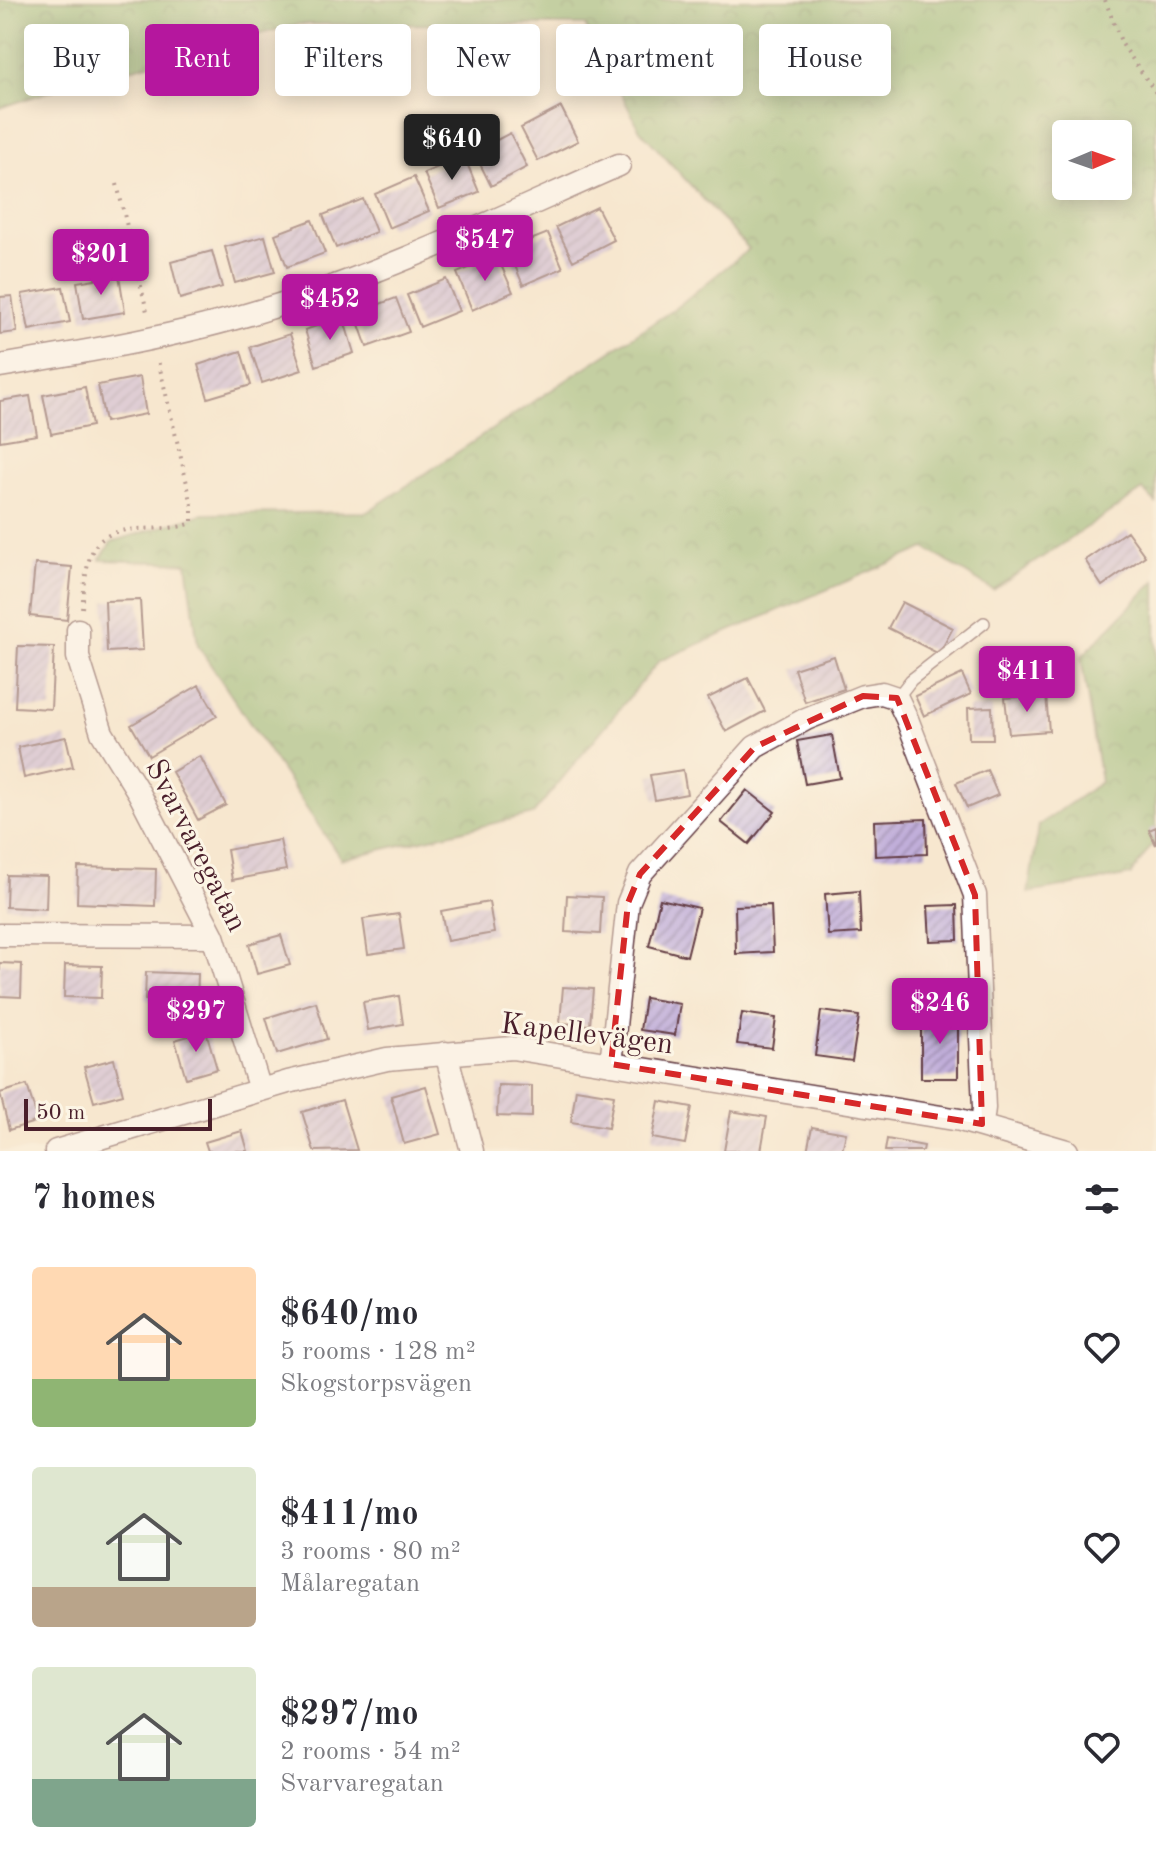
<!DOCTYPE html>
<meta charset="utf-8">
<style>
:root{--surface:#fff;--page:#f7f7f7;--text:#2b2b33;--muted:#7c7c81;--accent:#b5179e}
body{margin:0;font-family:"Old Standard TT",serif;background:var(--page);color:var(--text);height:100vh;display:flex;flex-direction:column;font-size:30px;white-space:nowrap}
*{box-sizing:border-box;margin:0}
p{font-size:26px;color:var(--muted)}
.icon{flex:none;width:44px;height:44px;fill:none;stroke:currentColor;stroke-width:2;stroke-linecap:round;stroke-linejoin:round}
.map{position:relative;height:1151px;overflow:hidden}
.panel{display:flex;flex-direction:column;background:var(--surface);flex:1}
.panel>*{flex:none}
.top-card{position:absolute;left:24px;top:24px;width:1108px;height:72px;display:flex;gap:16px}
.needle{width:52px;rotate:88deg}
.tools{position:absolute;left:1052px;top:120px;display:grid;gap:16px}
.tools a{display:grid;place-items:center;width:80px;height:80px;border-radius:8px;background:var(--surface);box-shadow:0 4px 20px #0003;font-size:40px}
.scale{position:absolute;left:24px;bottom:20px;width:188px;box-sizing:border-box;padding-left:8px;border:4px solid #4a1f2b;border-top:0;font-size:22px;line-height:28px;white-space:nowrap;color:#4a1f2b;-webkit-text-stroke:6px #fcf5e5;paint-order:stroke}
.price{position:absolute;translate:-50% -68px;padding:0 18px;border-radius:8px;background:var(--accent);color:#fff;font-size:26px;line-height:52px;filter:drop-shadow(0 2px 4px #0008)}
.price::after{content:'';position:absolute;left:50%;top:48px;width:24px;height:18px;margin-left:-12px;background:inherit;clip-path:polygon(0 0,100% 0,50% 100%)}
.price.selected{background:#222;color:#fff}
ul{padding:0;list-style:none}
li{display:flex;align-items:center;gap:24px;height:200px;padding:0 32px}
li span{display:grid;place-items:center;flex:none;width:224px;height:160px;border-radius:8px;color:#555}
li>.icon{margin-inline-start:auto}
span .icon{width:96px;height:96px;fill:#fffc;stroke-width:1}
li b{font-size:34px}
h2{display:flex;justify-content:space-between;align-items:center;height:96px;padding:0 32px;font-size:34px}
.pill{padding:0 28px;border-radius:8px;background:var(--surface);box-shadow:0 4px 20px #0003;font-size:28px;line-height:72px}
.pill.selected{background:var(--accent);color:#fff}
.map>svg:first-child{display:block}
.forest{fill:url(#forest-crowns);stroke:#68684b;stroke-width:2;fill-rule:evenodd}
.building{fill:url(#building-hatch)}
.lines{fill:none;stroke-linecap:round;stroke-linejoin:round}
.lane-casing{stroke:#643d44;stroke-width:14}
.street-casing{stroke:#643d44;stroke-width:25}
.path{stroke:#643d44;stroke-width:4;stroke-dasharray:2 6;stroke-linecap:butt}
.lane{stroke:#fff;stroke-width:11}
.street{stroke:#fff;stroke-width:22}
.marked{fill:none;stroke:#d62828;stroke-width:6;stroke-dasharray:16 10;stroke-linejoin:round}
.labels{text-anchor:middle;stroke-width:6;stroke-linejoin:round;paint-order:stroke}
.street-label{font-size:30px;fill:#4a1f2b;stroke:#fcf5e5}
</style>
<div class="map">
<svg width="1156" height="1151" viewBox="0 0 1156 1151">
<defs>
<pattern id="forest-crowns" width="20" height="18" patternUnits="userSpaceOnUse" patternTransform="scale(2)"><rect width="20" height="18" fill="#86b26b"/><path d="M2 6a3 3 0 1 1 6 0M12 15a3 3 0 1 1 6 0" fill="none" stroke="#709058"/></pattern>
<pattern id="building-hatch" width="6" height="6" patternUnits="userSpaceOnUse" patternTransform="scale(2)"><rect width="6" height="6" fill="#c1afda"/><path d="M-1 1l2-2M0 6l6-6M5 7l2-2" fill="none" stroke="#9f8eb1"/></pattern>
</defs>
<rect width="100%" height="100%" fill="#fcf5e5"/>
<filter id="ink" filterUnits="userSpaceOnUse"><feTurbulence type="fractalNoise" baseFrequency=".0125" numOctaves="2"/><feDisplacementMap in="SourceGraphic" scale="16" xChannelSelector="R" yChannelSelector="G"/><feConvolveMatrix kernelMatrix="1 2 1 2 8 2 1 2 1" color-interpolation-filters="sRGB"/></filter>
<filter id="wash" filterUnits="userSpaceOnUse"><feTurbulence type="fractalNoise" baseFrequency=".006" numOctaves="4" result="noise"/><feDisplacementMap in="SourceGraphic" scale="32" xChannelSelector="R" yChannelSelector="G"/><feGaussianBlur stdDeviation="1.8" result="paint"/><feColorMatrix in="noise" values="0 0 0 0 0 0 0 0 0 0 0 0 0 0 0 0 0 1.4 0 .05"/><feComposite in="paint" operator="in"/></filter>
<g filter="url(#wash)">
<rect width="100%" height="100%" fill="#f7e7cf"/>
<path class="forest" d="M0 0H1156V503L1143 490 993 590 925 548 659 661 533 814 341 859 198 646 187 563 100 560 111 542 202 514 367 512 674 309 749 249 640 130 585 25 299 24 62 87 0 108ZM1118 134V186H1066V134Z
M1156 580V839L1131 875 1028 893 1039 825 1101 782 1081 657Z"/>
<g id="blocks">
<path class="building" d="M561 107 578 141 538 161 521 128Z
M510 133 527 167 491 186 474 152Z
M464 156 479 192 439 208 424 173Z
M414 177 429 211 389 228 375 194Z
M363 199 376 232 336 248 323 215Z
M597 207 614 240 573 261 556 227Z
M312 220 325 253 287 267 275 234Z
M548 233 563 268 523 285 508 249Z
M265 236 275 272 235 283 225 247Z
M212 251 222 287 180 299 171 262Z
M497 256 513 292 472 310 457 273Z
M119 275 125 312 83 319 77 282Z
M446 279 459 311 420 327 407 295Z
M63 287 70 322 29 330 22 294Z
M12 296 17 332 0 334V297Z
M396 298 409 332 367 347 355 313Z
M343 317 354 353 316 366 305 330Z
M290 334 302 370 262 383 250 347Z
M241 351 251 385 208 398 198 365Z
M140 377 146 414 105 422 98 385Z
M85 387 92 426 51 434 43 395Z
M30 396 37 435 0 441V401Z
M1127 531 1145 556 1102 586 1085 560Z
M35 564 72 567 67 620 30 616Z
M140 600 143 650 107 652 105 601Z
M902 602 953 628 939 654 888 628Z
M18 646 54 647 51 709 15 707Z
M834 656 844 689 805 702 794 669Z
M962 674 971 694 924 716 915 696Z
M748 678 765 711 726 732 708 698Z
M199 685 217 716 149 756 131 725Z
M1046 695 1049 731 1009 734 1005 698Z
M992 707 993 739H969L968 708Z
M832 735 840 778 805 784 797 741Z
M66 737 73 767 24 778 18 747Z
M200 756 226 805 198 820 172 772Z
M683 770 687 794 655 800 650 775Z
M987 770 998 795 967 808 956 783Z
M747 790 775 812 749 844 721 822Z
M926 819 927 854 875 856 874 821Z
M1156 827V845L1149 830Z
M280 840 286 870 232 880 227 850Z
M78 867 156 869 155 906 77 903Z
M7 875 47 876 46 909 6 907Z
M859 891 861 933 828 935 825 894Z
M567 895 602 897 600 934 565 932Z
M660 899 699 908 687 956 649 946Z
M489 902 494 933 447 941 441 911Z
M771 905 773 952 736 954 735 906Z
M957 905 958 940 930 941 928 906Z
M399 914 404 949 368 954 363 919Z
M281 935 290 965 257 974 249 944Z
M0 963 22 964 21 997 0 996Z
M65 965 102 966 101 998 64 997Z
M146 972 198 974 197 1002 145 1000Z
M563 987 593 989 590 1025 560 1023Z
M399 996 403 1024 368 1030 363 1002Z
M645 998 680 1004 675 1035 640 1030Z
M316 1002 327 1039 277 1054 266 1018Z
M821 1011 859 1016 852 1061 815 1056Z
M742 1013 776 1018 772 1048 737 1044Z
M921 1014H958V1078H921Z
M206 1031 217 1069 186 1078 175 1040Z
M114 1059 123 1094 94 1102 84 1067Z
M27 1085 38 1121 9 1130 0 1093Z
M498 1085 532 1086V1117L497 1116Z
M426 1086 440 1134 404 1144 391 1096Z
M576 1089 614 1095 608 1128 571 1122Z
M342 1100 357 1150 314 1151 302 1112Z
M659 1101 692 1107 685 1144 652 1138Z
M731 1111 767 1117 761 1151H724Z
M812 1127 846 1133 842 1151H807Z
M242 1131 248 1151H208L205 1142Z
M887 1139 924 1146 923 1151H885Z"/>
</g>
</g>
<g filter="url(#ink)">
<use href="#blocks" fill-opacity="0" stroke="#643d44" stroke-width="2"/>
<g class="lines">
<g class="lane-casing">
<path id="lane" d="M897 698 911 680 984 623"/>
</g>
<g class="street-casing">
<path id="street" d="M0 366C90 351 180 336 266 309 388 272 503 216 619 165
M78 630V657L102 733 139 793 213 936 260 1090
M0 935 213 936
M446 1053 472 1151
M611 1064 628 903 640 874 755 747 806 719 863 696 882 693 897 698 907 719 975 895 984 1108 982 1124
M56 1151 288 1082 387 1059 512 1048 960 1120 1067 1151"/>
</g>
<path class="path" d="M1105 0 1122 44 1156 93
M117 184 148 316
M82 608C84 592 85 572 90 557 105 514 159 537 192 523V505L158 360"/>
<use href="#lane" class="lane"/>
<use href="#street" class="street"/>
</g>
</g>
<path d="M0 0H1156V1151H0ZM863 696 897 698 975 895 982 1124 611 1064 628 903 640 874 755 747Z" fill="#f7e7cf" fill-opacity=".55" fill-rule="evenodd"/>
<path class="marked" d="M863 696 897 698 975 895 982 1124 611 1064 628 903 640 874 755 747Z"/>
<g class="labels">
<g class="street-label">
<text transform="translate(197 845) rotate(63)" y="10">Svarvaregatan</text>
<text transform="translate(587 1033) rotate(7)" y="10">Kapellevägen</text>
</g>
</g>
</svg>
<div class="tools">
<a><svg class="needle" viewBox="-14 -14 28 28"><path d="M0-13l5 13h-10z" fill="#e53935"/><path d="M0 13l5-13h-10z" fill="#7c7c81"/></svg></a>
</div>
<div class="scale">50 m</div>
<b class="price selected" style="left:452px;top:182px">$640</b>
<b class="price" style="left:485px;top:283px">$547</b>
<b class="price" style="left:101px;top:297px">$201</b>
<b class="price" style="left:330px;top:342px">$452</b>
<b class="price" style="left:1027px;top:714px">$411</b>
<b class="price" style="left:940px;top:1046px">$246</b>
<b class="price" style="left:196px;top:1054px">$297</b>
<div class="top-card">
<a class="pill">Buy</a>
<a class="pill selected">Rent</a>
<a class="pill">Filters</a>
<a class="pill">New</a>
<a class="pill">Apartment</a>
<a class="pill">House</a>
</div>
</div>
<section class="panel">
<h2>7 homes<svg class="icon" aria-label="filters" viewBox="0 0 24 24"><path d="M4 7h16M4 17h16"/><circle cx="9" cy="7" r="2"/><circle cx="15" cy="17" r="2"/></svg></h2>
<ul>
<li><span style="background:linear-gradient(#ffd9b3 70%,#8fb573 0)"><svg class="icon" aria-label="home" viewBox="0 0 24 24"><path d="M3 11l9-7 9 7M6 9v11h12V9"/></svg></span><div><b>$640/mo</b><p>5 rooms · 128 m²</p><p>Skogstorpsvägen</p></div><svg class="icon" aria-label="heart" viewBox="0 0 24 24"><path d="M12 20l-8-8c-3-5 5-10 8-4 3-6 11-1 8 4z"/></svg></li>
<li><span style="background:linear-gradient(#dfe7d0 75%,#b9a48a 0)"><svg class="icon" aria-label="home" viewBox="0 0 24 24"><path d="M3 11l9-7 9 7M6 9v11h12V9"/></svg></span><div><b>$411/mo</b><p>3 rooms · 80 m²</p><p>Målaregatan</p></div><svg class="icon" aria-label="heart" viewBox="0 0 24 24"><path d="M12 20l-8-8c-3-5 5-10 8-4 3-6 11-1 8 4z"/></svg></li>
<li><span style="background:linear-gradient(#dfe7d0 70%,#7fa58c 0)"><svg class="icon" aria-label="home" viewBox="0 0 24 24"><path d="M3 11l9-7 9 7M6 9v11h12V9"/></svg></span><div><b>$297/mo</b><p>2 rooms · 54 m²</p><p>Svarvaregatan</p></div><svg class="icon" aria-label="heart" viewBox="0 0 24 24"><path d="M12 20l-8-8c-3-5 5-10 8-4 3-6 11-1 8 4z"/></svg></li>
</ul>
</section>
